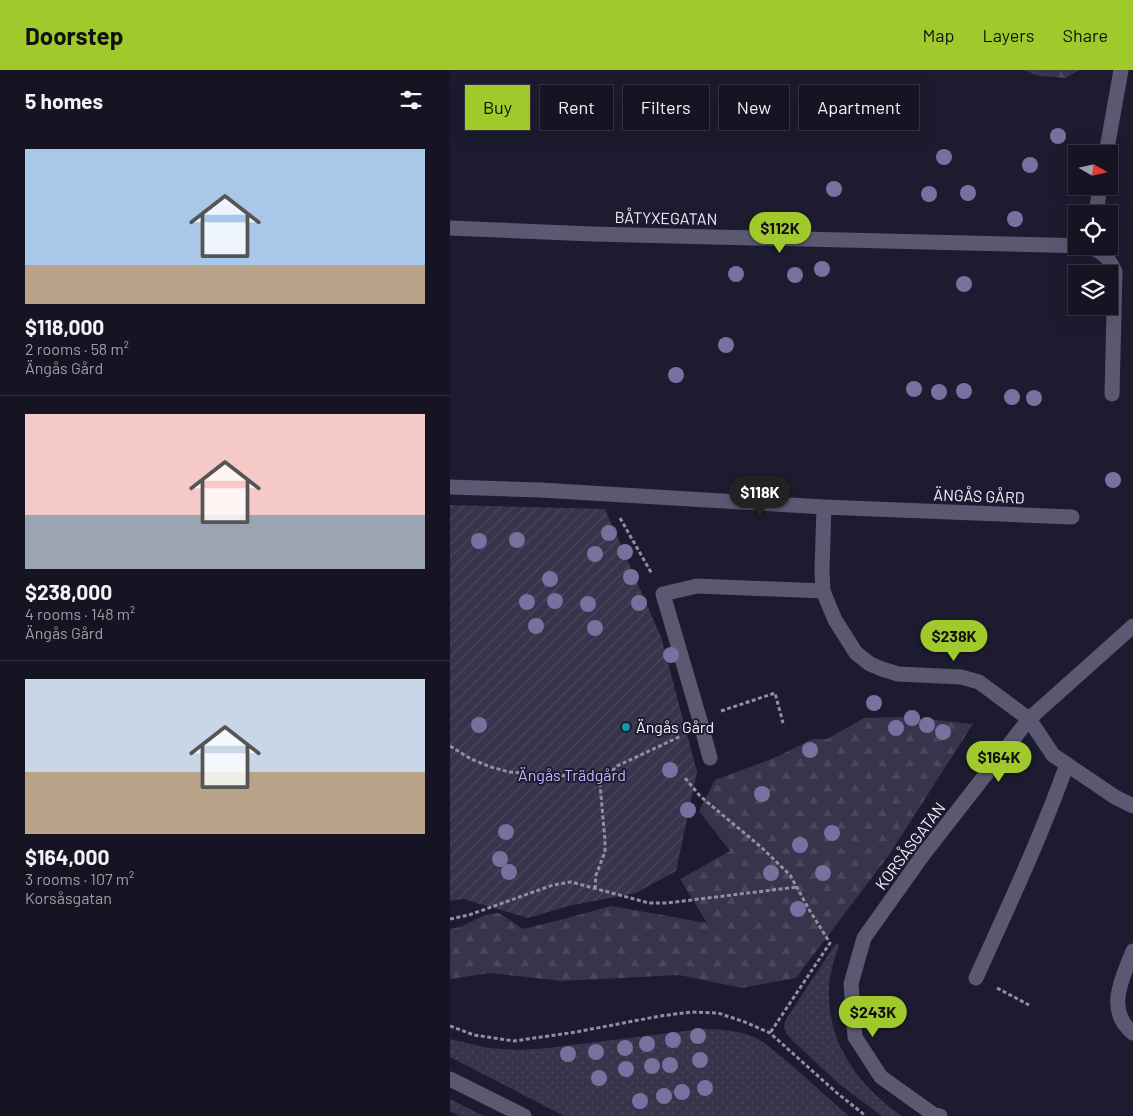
<!DOCTYPE html>
<meta charset="utf-8">
<style>
:root{--surface:#161423;--page:#1f1d2b;--text:#f1f3f6;--muted:#9e9ea6;--line:#353341;--accent:#a0ca2c}
body{margin:0;font-family:Barlow,sans-serif;background:var(--page);color:var(--text);height:100vh;display:flex;flex-direction:column;font-size:19px;white-space:nowrap}
*{box-sizing:border-box;margin:0}
p{font-size:16px;color:var(--muted)}
.icon{flex:none;width:28px;height:28px;fill:none;stroke:currentColor;stroke-width:2;stroke-linecap:round;stroke-linejoin:round}
.map{position:relative;flex:1;overflow:hidden}
.details{display:flex;flex-direction:column;background:var(--surface);width:450px}
.details>*{flex:none}
.hud{position:absolute;left:15px;top:15px;width:475px;height:45px;display:flex;gap:10px}
.needle{width:32px;rotate:99deg}
.fabs{position:absolute;left:618px;top:75px;display:grid;gap:10px}
.fabs a{display:grid;place-items:center;width:50px;height:50px;border-radius:0px;background:var(--surface);box-shadow:0 5px 20px #0002,0 0 0 1px var(--line);font-size:25px}
.price{position:absolute;translate:-50% -42px;padding:0 11px;border-radius:18px;background:var(--accent);color:#111;font-size:16px;line-height:32px;filter:drop-shadow(0 1px 2px #0008)}
.price::after{content:'';position:absolute;left:50%;top:30px;width:15px;height:11px;margin-left:-8px;background:inherit;clip-path:polygon(0 0,100% 0,50% 100%)}
.price.on{background:#222;color:#fff}
ul{padding:0;list-style:none}
li{display:grid;align-content:center;gap:10px;height:265px;padding:0 25px}
li+li{border-top:1px solid var(--line)}
li span{display:grid;place-items:center;height:155px;border-radius:0px;color:#555}
li>.icon{margin-inline-start:auto}
span .icon{width:90px;height:90px;fill:#fffc;stroke-width:1}
li b{font-size:21px}
h2{display:flex;justify-content:space-between;align-items:center;height:60px;padding:0 25px;font-size:21px}
.chip{padding:0 18px;border-radius:0px;background:var(--surface);box-shadow:0 5px 20px #0002,0 0 0 1px var(--line);font-size:18px;line-height:45px}
.chip.on{background:var(--accent);color:#111}
header{display:flex;align-items:center;gap:30px;box-sizing:border-box;height:70px;padding:0 25px;background:var(--accent);color:#111}
header strong{font-size:24px}
nav{display:flex;gap:28px;margin-inline-start:auto;font-size:18px}
main{display:flex;flex:1;min-height:0}
.map>svg:first-child{display:block}
.grass{fill:url(#grass-dots)}
.forest{fill:url(#forest-firs)}
.garden{fill:url(#garden-furrows)}
.lines{fill:none;stroke-linecap:round;stroke-linejoin:round}
.path{stroke:#9190a0;stroke-width:3;stroke-dasharray:4 2.5;stroke-linecap:butt}
.minor{stroke:#5b5871;stroke-width:15}
.tree{fill:#76719f}
.culture-dot{fill:#0f9aa8;stroke:#1d1b2f;stroke-width:2}
.labels{text-anchor:middle;stroke-width:4;stroke-linejoin:round;paint-order:stroke}
.street-label{font-size:16px;fill:#f3f2fe;stroke:#1d1b2f}
.poi-label{font-size:16px;fill:#f3f2fe;stroke:#1d1b2f;text-anchor:start}
.park-label{font-size:16px;fill:#bfb7fb;stroke:#1d1b2f}
</style>
<header>
<strong>Doorstep</strong>
<nav><a>Map</a><a>Layers</a><a>Share</a></nav>
</header>
<main>
<section class="details">
<h2>5 homes<svg class="icon" aria-label="filters" viewBox="0 0 24 24"><path d="M4 7h16M4 17h16"/><circle cx="9" cy="7" r="2"/><circle cx="15" cy="17" r="2"/></svg></h2>
<ul>
<li><span style="background:linear-gradient(#a9c7e8 75%,#b9a48a 0)"><svg class="icon" aria-label="home" viewBox="0 0 24 24"><path d="M3 11l9-7 9 7M6 9v11h12V9"/></svg></span><div><b>$118,000</b><p>2 rooms · 58 m²</p><p>Ängås Gård</p></div></li>
<li><span style="background:linear-gradient(#f6c9c9 65%,#9aa5b1 0)"><svg class="icon" aria-label="home" viewBox="0 0 24 24"><path d="M3 11l9-7 9 7M6 9v11h12V9"/></svg></span><div><b>$238,000</b><p>4 rooms · 148 m²</p><p>Ängås Gård</p></div></li>
<li><span style="background:linear-gradient(#c9d6e8 60%,#b9a48a 0)"><svg class="icon" aria-label="home" viewBox="0 0 24 24"><path d="M3 11l9-7 9 7M6 9v11h12V9"/></svg></span><div><b>$164,000</b><p>3 rooms · 107 m²</p><p>Korsåsgatan</p></div></li>
</ul>
</section>
<div class="map">
<svg width="683" height="1046" viewBox="0 0 683 1046">
<defs>
<pattern id="grass-dots" width="8" height="8" patternUnits="userSpaceOnUse" patternTransform="scale(1.25)"><rect width="8" height="8" fill="#37344b"/><path d="M2 2h.1M6 6h.1" fill="none" stroke="#4b485d" stroke-width="1.8" stroke-linecap="round"/></pattern>
<pattern id="forest-firs" width="22" height="20" patternUnits="userSpaceOnUse" patternTransform="scale(1.25)"><rect width="22" height="20" fill="#37344b"/><path d="M5 1l3.5 6h-7zM16 11l3.5 6h-7z" fill="#4b485d"/></pattern>
<pattern id="garden-furrows" width="10" height="10" patternUnits="userSpaceOnUse" patternTransform="scale(1.25)"><rect width="10" height="10" fill="#37344b"/><path d="M-1 1l2-2M0 10L10 0M9 11l2-2" fill="none" stroke="#4b485d"/></pattern>
</defs>
<rect width="100%" height="100%" fill="#1d1b2f"/>
<path class="grass" d="M386 873 389 875C384 890 379 905 379 921 377 973 410 1018 452 1046H432L389 1014 343 971 336 963 334 957 335 951Z
M251 959C268 959 288 960 304 967 314 972 323 980 332 987 355 1006 376 1027 399 1046H114L0 987V969L38 978 70 980 98 978Z
M0 1029 34 1046H10L0 1041Z"/>
<path class="forest" d="M573 0H630L615 8 590 6Z
M457 647 523 654 439 785 346 908 292 918 229 905 112 911 40 903 0 909V859L10 857 35 845 49 843 73 859 110 850 161 836 257 853 230 809 280 781 249 741 265 710 329 686 362 669H377L414 648Z"/>
<path class="garden" d="M0 435 155 439 211 567 247 702 226 801 186 823 118 836 78 848 13 829 0 831Z"/>
<g class="lines">
<path class="path" d="M170 448 202 504
M271 641 325 623 333 653
M0 676 21 689 41 697 59 702 117 706 149 703C156 705 162 702 167 696L231 666
M235 708 250 726 311 777 340 805 360 841 380 873 320 963
M145 819 146 805 155 782V771L149 703
M0 849 19 845 103 815 121 812 199 833H217L347 817
M547 918 579 935
M0 956 24 965 64 971 126 962 210 946 242 942 268 943 295 952 320 963 387 1023 416 1046"/>
<path class="minor" d="M656 84 671 0
M646 144 650 116
M0 158 143 164 640 176
M640 177C653 182 660 189 665 202L662 324
M0 417 90 420 374 437 622 447
M374 437 372 500 373 521 385 550 406 583 420 594 432 599 448 604 511 607 529 612 579 649 603 685 665 727 683 736
M260 688 249 647 213 524 247 516 373 521
M683 881C672 908 655 941 683 963
M526 908C558 837 591 767 617 694
M0 1009 74 1046
M490 1046 483 1044 431 1007 405 967 401 914 414 868 473 785 579 649 683 556"/>
</g>
<g class="tree">
<circle cx="608" cy="66" r="8"/>
<circle cx="494" cy="87" r="8"/>
<circle cx="580" cy="95" r="8"/>
<circle cx="384" cy="119" r="8"/>
<circle cx="518" cy="123" r="8"/>
<circle cx="479" cy="124" r="8"/>
<circle cx="565" cy="149" r="8"/>
<circle cx="372" cy="199" r="8"/>
<circle cx="286" cy="204" r="8"/>
<circle cx="345" cy="205" r="8"/>
<circle cx="514" cy="214" r="8"/>
<circle cx="276" cy="275" r="8"/>
<circle cx="226" cy="305" r="8"/>
<circle cx="464" cy="319" r="8"/>
<circle cx="514" cy="321" r="8"/>
<circle cx="489" cy="322" r="8"/>
<circle cx="562" cy="327" r="8"/>
<circle cx="584" cy="328" r="8"/>
<circle cx="663" cy="410" r="8"/>
<circle cx="159" cy="463" r="8"/>
<circle cx="67" cy="470" r="8"/>
<circle cx="29" cy="471" r="8"/>
<circle cx="175" cy="482" r="8"/>
<circle cx="145" cy="484" r="8"/>
<circle cx="181" cy="507" r="8"/>
<circle cx="100" cy="509" r="8"/>
<circle cx="105" cy="531" r="8"/>
<circle cx="77" cy="532" r="8"/>
<circle cx="189" cy="533" r="8"/>
<circle cx="138" cy="534" r="8"/>
<circle cx="86" cy="556" r="8"/>
<circle cx="145" cy="558" r="8"/>
<circle cx="221" cy="585" r="8"/>
<circle cx="424" cy="633" r="8"/>
<circle cx="462" cy="648" r="8"/>
<circle cx="29" cy="655" r="8"/>
<circle cx="477" cy="655" r="8"/>
<circle cx="446" cy="658" r="8"/>
<circle cx="493" cy="662" r="8"/>
<circle cx="360" cy="680" r="8"/>
<circle cx="220" cy="700" r="8"/>
<circle cx="312" cy="724" r="8"/>
<circle cx="238" cy="740" r="8"/>
<circle cx="56" cy="762" r="8"/>
<circle cx="382" cy="763" r="8"/>
<circle cx="350" cy="775" r="8"/>
<circle cx="50" cy="789" r="8"/>
<circle cx="59" cy="802" r="8"/>
<circle cx="321" cy="803" r="8"/>
<circle cx="373" cy="803" r="8"/>
<circle cx="348" cy="839" r="8"/>
<circle cx="248" cy="966" r="8"/>
<circle cx="223" cy="970" r="8"/>
<circle cx="197" cy="974" r="8"/>
<circle cx="175" cy="978" r="8"/>
<circle cx="146" cy="982" r="8"/>
<circle cx="118" cy="984" r="8"/>
<circle cx="250" cy="990" r="8"/>
<circle cx="220" cy="995" r="8"/>
<circle cx="202" cy="996" r="8"/>
<circle cx="176" cy="999" r="8"/>
<circle cx="149" cy="1008" r="8"/>
<circle cx="255" cy="1018" r="8"/>
<circle cx="232" cy="1022" r="8"/>
<circle cx="214" cy="1026" r="8"/>
<circle cx="190" cy="1031" r="8"/>
</g>
<circle class="culture-dot" cx="176" cy="657" r="5"/>
<g class="labels">
<g class="street-label">
<text transform="translate(216 148) rotate(1)" y="6">BÅTYXEGATAN</text>
<text transform="translate(529 426) rotate(2)" y="6">ÄNGÅS GÅRD</text>
<text transform="translate(460 776) rotate(-53)" y="6">KORSÅSGATAN</text>
</g>
<g class="poi-label">
<text x="186" y="663">Ängås Gård</text>
</g>
<g class="park-label">
<text x="122" y="711">Ängås Trädgård</text>
</g>
</g>
</svg>
<div class="fabs">
<a><svg class="needle" viewBox="-14 -14 28 28"><path d="M0-13l5 13h-10z" fill="#e53935"/><path d="M0 13l5-13h-10z" fill="#9e9ea6"/></svg></a>
<a><svg class="icon" aria-label="locate" viewBox="0 0 24 24"><circle cx="12" cy="12" r="6"/><path d="M12 2v4M12 18v4M2 12h4M18 12h4"/></svg></a>
<a><svg class="icon" aria-label="layers" viewBox="0 0 24 24"><path d="M12 4l9 5-9 5-9-5zM3 14l9 5 9-5"/></svg></a>
</div>
<b class="price" style="left:330px;top:184px">$112K</b>
<b class="price on" style="left:310px;top:448px">$118K</b>
<b class="price" style="left:504px;top:592px">$238K</b>
<b class="price" style="left:549px;top:713px">$164K</b>
<b class="price" style="left:423px;top:968px">$243K</b>
<div class="hud">
<a class="chip on">Buy</a>
<a class="chip">Rent</a>
<a class="chip">Filters</a>
<a class="chip">New</a>
<a class="chip">Apartment</a>
</div>
</div>
</main>
